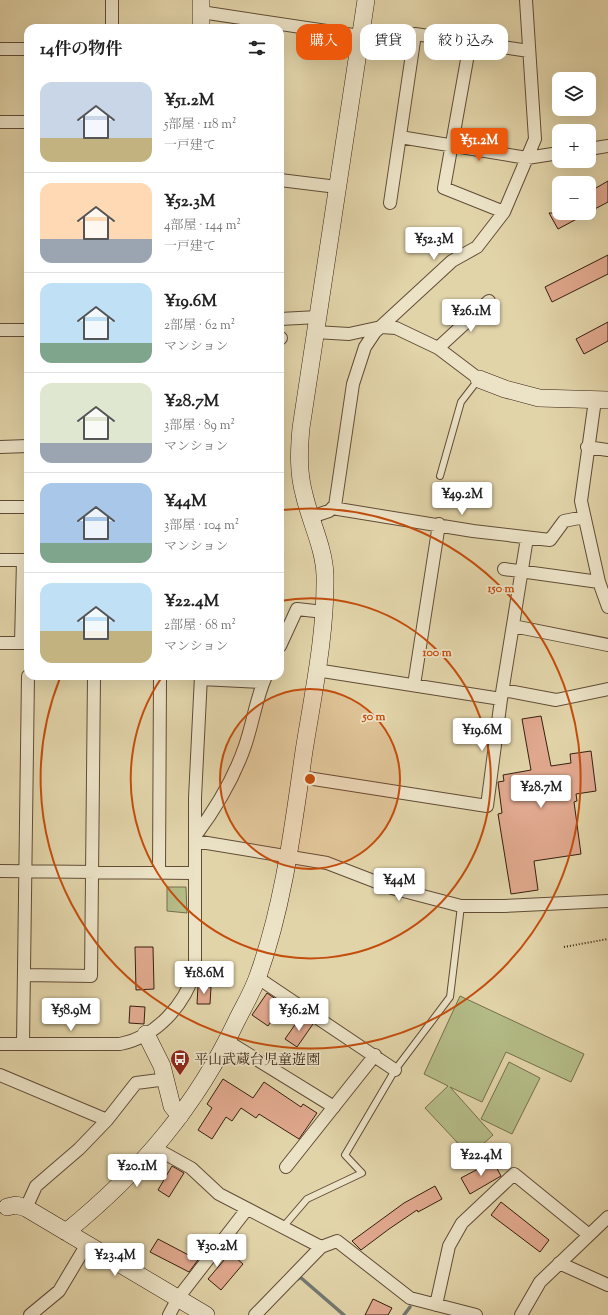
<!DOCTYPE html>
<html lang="ja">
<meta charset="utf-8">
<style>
:root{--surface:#fff;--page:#f6f6f6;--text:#222;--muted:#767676;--line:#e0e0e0;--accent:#ea580c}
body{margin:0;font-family:"Sorts Mill Goudy","Noto Serif JP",serif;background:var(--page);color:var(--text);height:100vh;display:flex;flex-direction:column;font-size:15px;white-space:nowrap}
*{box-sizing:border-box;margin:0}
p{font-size:13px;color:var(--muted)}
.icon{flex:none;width:22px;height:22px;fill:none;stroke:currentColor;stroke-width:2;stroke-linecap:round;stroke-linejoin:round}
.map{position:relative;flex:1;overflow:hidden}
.panel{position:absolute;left:24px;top:24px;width:260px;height:656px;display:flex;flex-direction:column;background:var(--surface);border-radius:12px;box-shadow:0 4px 16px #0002}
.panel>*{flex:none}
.banner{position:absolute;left:296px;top:24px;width:252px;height:36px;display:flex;gap:8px}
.fabs{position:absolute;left:552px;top:72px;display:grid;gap:8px}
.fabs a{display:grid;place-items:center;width:44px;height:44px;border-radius:8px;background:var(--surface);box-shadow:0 4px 16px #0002;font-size:20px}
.price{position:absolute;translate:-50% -34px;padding:0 9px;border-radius:4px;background:#fff;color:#222;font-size:13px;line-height:26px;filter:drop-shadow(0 1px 2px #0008)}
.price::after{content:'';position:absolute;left:50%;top:24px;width:12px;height:9px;margin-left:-6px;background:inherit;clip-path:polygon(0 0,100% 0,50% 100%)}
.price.current{background:var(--accent);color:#fff}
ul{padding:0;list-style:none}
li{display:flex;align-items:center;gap:12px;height:100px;padding:0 16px}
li+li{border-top:1px solid var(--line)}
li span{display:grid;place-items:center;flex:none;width:112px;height:80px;border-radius:12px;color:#555}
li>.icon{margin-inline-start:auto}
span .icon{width:48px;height:48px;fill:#fffc;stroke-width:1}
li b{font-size:17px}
h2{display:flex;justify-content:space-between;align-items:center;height:48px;padding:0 16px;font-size:17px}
.pill{padding:0 14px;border-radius:12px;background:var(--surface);box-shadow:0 4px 16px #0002;font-size:14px;line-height:36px}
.pill.current{background:var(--accent);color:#fff}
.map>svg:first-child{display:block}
.green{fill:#b4bc87;stroke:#756e4c}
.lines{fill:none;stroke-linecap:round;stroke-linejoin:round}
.stream{stroke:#727972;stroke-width:3.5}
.building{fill:#e1a98f;stroke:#361f10}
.lane-casing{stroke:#614c36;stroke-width:8}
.street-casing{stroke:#614c36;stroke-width:14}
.secondary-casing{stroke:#361f10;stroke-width:18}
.path{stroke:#361f10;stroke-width:2;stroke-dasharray:1 2;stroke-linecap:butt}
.lane{stroke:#ece3c7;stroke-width:6}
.street{stroke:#ece3c7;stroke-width:12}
.secondary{stroke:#ece3c7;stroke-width:17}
.ring{fill:none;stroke:#c44d0d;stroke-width:2}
.labels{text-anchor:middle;stroke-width:3.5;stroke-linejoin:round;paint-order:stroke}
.poi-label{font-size:14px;fill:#361f10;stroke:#ece3c7;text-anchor:start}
.centre{fill:#c44d0d;stroke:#ece3c7;stroke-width:2}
.ring-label{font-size:12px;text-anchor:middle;font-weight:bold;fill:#c44d0d;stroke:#ece3c7;stroke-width:3.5;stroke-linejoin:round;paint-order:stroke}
</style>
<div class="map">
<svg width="608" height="1315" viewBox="0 0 608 1315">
<rect width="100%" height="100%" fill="#e2d4a9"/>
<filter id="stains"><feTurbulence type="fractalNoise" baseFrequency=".005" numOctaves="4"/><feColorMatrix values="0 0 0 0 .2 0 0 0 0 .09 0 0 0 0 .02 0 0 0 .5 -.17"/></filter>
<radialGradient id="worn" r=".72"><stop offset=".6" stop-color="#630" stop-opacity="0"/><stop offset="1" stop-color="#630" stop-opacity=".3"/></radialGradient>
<path class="green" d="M167 887H186L187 913 167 911Z
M460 996 584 1054 571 1082 506 1052 482 1102 450 1087 493 1135 470 1156 425 1108 448 1086 424 1074Z
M509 1062 540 1078 512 1134 481 1119Z"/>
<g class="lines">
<path class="stream" d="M298 1279 300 1277 344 1315
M404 1315 410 1307"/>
</g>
<path class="building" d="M608 181V202L589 212V192Z
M549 213H588L558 229Z
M608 255V274L552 302 545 287Z
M608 322V341L584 354 576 339Z
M541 716 551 766 571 763 570 754 591 751 596 791 576 794 577 801 574 802 581 854 534 861 538 890 511 894 498 814 502 813 498 782 504 781 503 775 531 770 522 719Z
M135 947H153L154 989 136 990Z
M198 986 211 987 210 1004H197Z
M267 993 283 1004 268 1026 252 1015Z
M130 1006 145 1007 144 1024 129 1023Z
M301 1016 313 1024 297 1047 285 1039Z
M223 1079 253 1098 264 1082 301 1107 303 1104 317 1113 299 1139 259 1114 256 1118 241 1108 232 1121 226 1117 212 1139 198 1130 212 1108 207 1104Z
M493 1161 501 1176 470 1194 461 1178Z
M172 1166 184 1173 169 1197 158 1190Z
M435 1186 442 1199 418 1212 417 1210 389 1229 361 1250 352 1241 404 1203Z
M501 1202 549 1240 540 1252 491 1215Z
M158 1239 198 1260 189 1272 150 1252Z
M230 1253 243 1264 221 1290 208 1279Z
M373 1299 392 1308 388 1315H365Z"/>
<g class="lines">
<g class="lane-casing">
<path id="lane" d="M440 476 461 402 478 380
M283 1227 307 1199 362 1173 345 1155 395 1070 450 997 461 906"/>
</g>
<g class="street-casing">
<path id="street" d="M201 12 360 36
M112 28V0
M470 43 444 188 504 212
M0 49H28
M0 122H28
M400 137 527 158 559 153
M589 149 608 146
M280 180 337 187
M390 203 415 34 529 51
M280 319 318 317
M0 330H28
M315 332 349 334 381 327 396 328 438 348 479 379
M280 339 281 338
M438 348 489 301
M595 400 581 501 599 582 608 607
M0 447 28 446
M587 447 608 450
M0 507H28
M332 508 473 531 550 540 564 521 584 517
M311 517 329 511 335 506 353 384 365 347 375 332 452 261 477 247 504 212 535 139 526 0
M0 560H28
M504 569 599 582
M513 626 608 645
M0 643H28
M21 643 23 560
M280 646 297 609 324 612
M316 670 501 699
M201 679 263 682
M414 685 439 524
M503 690 556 700 608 689
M301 777 487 806 501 699 527 538
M196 835C216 808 234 778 245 746 253 723 256 698 266 676
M195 841 327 863 392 888 461 906H504L608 901
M0 871 194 873
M159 872 160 676
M25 975 91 976 94 676
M258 978 395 1070
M227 1041 334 1107
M23 1043 28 676
M0 1044H120C156 1037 184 1006 195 971V798L201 676
M0 1075 107 1120
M155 1148 191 1168 219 1194 321 1247 337 1241 410 1298 476 1315
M286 1167 375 1055
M26 1208 36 1186 79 1149 107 1120 136 1083 167 1079
M559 1263 608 1285
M436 1305 449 1246 462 1223 514 1174 589 1235
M30 1315 59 1291 87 1244
M169 1315 178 1298 247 1209
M255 1315 321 1247
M521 1315 540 1282 608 1217"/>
</g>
<g class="secondary-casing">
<path id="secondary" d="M201 28V0
M479 379 505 389 539 398 608 400
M146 1034 162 1066 172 1106 180 1116
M7 1207 16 1205 26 1208 206 1315
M66 1232C140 1172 196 1107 237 1020 244 1006 253 991 258 976 284 904 293 827 304 751 313 694 326 634 325 575 324 547 310 521 304 494 298 472 299 450 301 428L366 0"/>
</g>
<path class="path" d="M439 499 440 484
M564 947 608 939"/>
<use href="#lane" class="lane"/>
<use href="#street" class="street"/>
<use href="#secondary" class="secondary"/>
</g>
<circle cx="310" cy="779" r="90" fill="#c44d0d" fill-opacity=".12"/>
<g class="ring">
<circle cx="310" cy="779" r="90"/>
<path d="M280 601A180 180 0 1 1 162 677"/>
<path d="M282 510A270 270 0 1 1 60 678"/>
</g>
<defs>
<g id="bus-pin" transform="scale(1)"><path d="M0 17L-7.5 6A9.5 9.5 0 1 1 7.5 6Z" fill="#8f2418" stroke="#ece3c7"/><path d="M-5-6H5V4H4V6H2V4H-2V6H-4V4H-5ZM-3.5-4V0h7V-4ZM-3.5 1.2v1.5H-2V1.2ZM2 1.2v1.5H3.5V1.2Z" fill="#fff"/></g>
</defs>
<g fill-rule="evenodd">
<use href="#bus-pin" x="180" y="1059"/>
</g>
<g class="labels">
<g class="poi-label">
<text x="194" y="1064">平山武蔵台児童遊園</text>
</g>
</g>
<circle cx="310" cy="779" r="6" class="centre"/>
<g class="ring-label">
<text x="501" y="592">150 m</text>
<text x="437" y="656">100 m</text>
<text x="374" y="720">50 m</text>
</g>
<rect width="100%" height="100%" filter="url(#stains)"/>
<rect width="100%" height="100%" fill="url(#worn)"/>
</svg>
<div class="fabs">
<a><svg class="icon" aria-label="layers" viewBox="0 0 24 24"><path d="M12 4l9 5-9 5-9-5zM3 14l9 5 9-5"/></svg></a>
<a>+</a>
<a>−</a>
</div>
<b class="price current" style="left:479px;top:162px">¥51.2M</b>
<b class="price" style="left:434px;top:261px">¥52.3M</b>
<b class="price" style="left:471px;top:333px">¥26.1M</b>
<b class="price" style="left:462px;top:516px">¥49.2M</b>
<b class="price" style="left:482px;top:752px">¥19.6M</b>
<b class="price" style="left:541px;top:809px">¥28.7M</b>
<b class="price" style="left:399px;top:902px">¥44M</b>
<b class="price" style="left:204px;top:995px">¥18.6M</b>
<b class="price" style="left:71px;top:1032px">¥58.9M</b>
<b class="price" style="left:299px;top:1032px">¥36.2M</b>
<b class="price" style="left:481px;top:1177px">¥22.4M</b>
<b class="price" style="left:137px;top:1188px">¥20.1M</b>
<b class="price" style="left:217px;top:1268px">¥30.2M</b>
<b class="price" style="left:115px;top:1277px">¥23.4M</b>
<div class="banner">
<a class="pill current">購入</a>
<a class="pill">賃貸</a>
<a class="pill">絞り込み</a>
</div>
<section class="panel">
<h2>14件の物件<svg class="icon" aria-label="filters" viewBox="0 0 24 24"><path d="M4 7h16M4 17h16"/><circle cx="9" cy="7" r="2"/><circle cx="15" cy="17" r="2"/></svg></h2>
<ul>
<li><span style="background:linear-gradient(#c9d6e8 70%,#c2b280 0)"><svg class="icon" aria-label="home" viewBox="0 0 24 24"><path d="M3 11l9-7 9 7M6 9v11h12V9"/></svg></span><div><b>¥51.2M</b><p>5部屋 · 118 m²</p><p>一戸建て</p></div></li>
<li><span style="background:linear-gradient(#ffd9b3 70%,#9aa5b1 0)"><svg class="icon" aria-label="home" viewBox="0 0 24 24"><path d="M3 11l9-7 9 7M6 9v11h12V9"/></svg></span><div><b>¥52.3M</b><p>4部屋 · 144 m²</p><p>一戸建て</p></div></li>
<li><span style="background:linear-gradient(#bfe0f5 75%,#7fa58c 0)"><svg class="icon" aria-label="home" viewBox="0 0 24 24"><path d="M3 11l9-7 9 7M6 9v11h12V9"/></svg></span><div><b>¥19.6M</b><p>2部屋 · 62 m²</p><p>マンション</p></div></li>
<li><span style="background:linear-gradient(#dfe7d0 75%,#9aa5b1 0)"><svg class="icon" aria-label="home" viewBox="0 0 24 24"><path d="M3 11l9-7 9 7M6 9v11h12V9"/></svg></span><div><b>¥28.7M</b><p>3部屋 · 89 m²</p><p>マンション</p></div></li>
<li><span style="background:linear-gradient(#a9c7e8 75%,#7fa58c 0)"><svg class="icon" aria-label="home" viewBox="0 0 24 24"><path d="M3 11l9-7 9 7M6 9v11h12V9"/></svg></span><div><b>¥44M</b><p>3部屋 · 104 m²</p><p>マンション</p></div></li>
<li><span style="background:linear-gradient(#bfe0f5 60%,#c2b280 0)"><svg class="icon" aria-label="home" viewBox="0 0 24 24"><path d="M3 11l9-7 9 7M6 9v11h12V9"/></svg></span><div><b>¥22.4M</b><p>2部屋 · 68 m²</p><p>マンション</p></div></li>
</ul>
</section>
</div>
